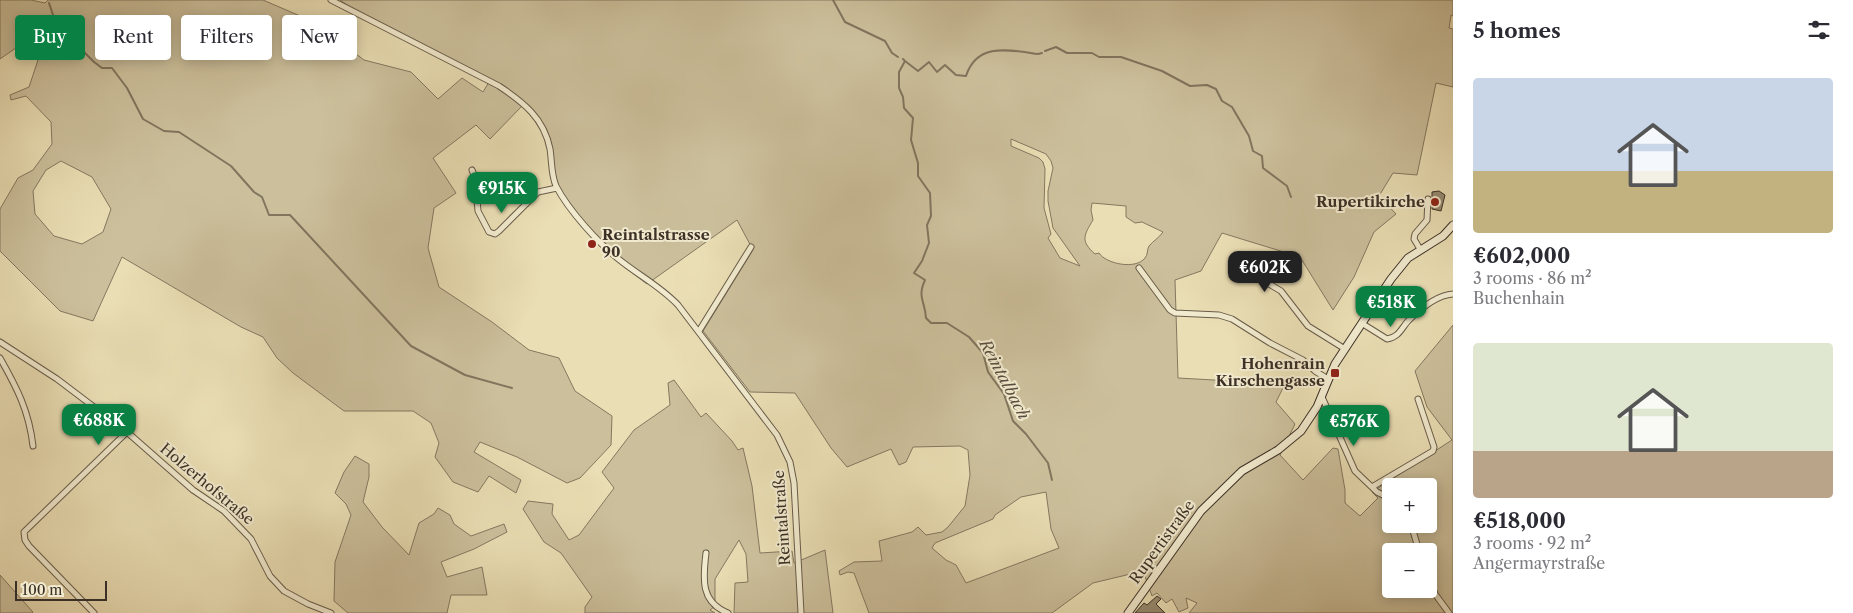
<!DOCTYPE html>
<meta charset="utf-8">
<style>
:root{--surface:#fff;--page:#f7f7f7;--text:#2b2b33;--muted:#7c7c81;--accent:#0b8043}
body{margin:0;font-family:"Libre Caslon Text",serif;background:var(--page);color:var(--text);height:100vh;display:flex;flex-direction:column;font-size:19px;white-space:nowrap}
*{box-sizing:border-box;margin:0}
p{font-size:16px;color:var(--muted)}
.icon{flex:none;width:28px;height:28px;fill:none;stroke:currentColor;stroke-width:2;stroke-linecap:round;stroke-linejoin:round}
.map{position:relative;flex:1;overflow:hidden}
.side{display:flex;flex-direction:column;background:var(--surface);width:400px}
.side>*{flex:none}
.hud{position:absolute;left:15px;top:15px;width:475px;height:45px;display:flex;gap:10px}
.fabs{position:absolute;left:1382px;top:478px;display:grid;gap:10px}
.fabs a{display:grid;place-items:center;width:55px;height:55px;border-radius:5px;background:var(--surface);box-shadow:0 2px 12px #0003;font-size:25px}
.scale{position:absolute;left:15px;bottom:12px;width:92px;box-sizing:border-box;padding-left:5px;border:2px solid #3c3026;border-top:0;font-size:14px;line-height:18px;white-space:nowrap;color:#3c3026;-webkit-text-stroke:4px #f1eace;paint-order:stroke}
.price{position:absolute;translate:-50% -42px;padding:0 11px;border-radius:10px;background:var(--accent);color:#fff;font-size:16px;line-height:32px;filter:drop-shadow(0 1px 2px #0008)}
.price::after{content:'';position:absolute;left:50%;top:30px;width:15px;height:11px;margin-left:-8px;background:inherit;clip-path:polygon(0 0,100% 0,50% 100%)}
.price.selected{background:#222;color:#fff}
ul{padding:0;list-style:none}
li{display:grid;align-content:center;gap:10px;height:265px;padding:0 20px}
li span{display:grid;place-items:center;height:155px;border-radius:5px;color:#555}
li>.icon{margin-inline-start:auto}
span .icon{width:90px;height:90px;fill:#fffc;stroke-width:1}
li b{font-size:21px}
h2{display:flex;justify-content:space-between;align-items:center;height:60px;padding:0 20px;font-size:21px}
.chip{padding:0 18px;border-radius:5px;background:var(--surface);box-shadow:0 2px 12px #0003;font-size:18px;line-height:45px}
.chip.selected{background:var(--accent);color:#fff}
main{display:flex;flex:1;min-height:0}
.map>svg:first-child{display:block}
.green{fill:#ccc09c;stroke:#847861;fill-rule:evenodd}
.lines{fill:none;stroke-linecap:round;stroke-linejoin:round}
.stream{stroke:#81755e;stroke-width:2}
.building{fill:#968a70;stroke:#3c3026}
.minor-casing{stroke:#685c4a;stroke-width:7}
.secondary-casing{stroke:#3c3026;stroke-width:9}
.minor{stroke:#f1eace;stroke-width:5}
.secondary{stroke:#f1eace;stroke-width:7}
.poi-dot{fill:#8f2418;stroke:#f1eace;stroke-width:2}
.labels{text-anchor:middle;stroke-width:4;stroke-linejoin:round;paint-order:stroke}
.poi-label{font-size:15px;font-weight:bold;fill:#3c3026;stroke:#f1eace;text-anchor:end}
.street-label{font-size:15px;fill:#3c3026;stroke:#f1eace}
.water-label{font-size:16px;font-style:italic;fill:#594d3e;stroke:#f1eace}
</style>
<main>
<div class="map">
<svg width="1453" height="613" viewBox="0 0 1453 613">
<rect width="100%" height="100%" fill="#eadeb4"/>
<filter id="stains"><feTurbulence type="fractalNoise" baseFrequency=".004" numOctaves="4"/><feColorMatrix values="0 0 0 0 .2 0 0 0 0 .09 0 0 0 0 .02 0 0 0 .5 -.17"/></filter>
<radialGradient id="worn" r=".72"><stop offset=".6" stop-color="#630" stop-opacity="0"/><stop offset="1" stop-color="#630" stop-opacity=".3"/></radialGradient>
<path class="green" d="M0 0H31L45 3 48 0H263L314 22 364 60 411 72 438 99 462 78 483 92 489 82 376 25 340 0H1453V16L1451 15 1449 28 1453 29V87L1436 83 1417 175 1393 173 1379 196 1396 214 1374 232 1354 277 1333 310 1300 257 1222 233 1201 271 1175 280 1178 378 1285 384 1276 402 1295 424 1280 455 1303 480 1333 448 1338 449 1345 490V503L1360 516 1378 498 1372 492 1452 440 1427 407 1415 371 1453 325V613H1189L1197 603 1186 598 1188 608 1179 612 1172 599 1166 603 1157 593 1152 596 1143 571 1093 583 1052 613H869L854 573 848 572 840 575 839 571 854 562 882 561 879 541 912 532 918 527 926 535 942 532 948 527 965 506 970 475 968 450 960 446 913 447 906 462 899 465 891 449 847 467 831 448 795 393 750 392 703 331 753 250 737 220 647 284 623 266 591 233 557 188 543 127 522 106 490 139 476 125 433 158 456 193 434 208 428 248 439 287 492 322 529 350 559 358 575 391 612 416 611 445 580 478 567 483 517 457 480 442 474 452 521 480 516 493 489 476 478 492 453 482 435 457 439 443 431 423 413 411H344L293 373 277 358 263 337 241 327 122 257 93 321 60 311 0 251V209L18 178 33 170 52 144 51 122 26 96 11 100 10 95 29 87 39 57 35 46 20 45 0 59ZM1011 139 1046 154 1051 161 1053 168 1048 191V201L1053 228 1080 266 1060 258 1048 238 1051 234 1044 208 1045 169 1043 162 1039 158 1011 146ZM61 161 92 177 111 209 103 232 82 244 54 236 35 214 33 191 46 170ZM1092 203 1126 206V217L1135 223 1142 222 1163 232C1159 238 1153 241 1149 246 1147 249 1148 255 1145 258 1136 270 1106 264 1099 253L1095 254C1080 241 1084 235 1093 220L1091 210ZM1391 486H1429V524H1391ZM1046 492 1051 529 1059 548 966 583 956 565 946 560 932 548 935 543 993 519 995 515 1021 497ZM1391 551H1429V589H1391Z
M674 380 701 417 706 413 732 441 738 450 743 448 752 486 760 553 792 551 794 563 825 550 833 613H734L735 583 748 582 746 554 739 540 715 579V606L710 610 715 613H585V607L592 597 561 553 544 542 523 509 528 501 553 504 552 514 569 540 579 535 614 488 602 472 634 430 670 405 668 383Z
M355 456 369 464V477L363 502 382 527 409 555 419 523 434 514 438 508 450 515 454 524 471 536 504 524 507 532 474 549 441 562 447 577 482 567 487 595H451L447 613H348L334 601 335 562 351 515 346 504 335 493 344 472Z
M0 575 32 611 33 613H0Z"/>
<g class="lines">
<path class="stream" d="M833 0 845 22 885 41 892 53 898 57
M49 3 54 18 60 28 94 62 102 68H112L127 88 143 119 164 131 179 132 231 166 254 192 262 197 269 215H290L411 346 465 375 512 388
M1045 51 1056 47 1067 53H1092L1099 57H1121L1162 71 1190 86 1207 85 1216 89 1222 101 1232 107 1249 136 1253 151 1262 156 1263 168 1287 186 1291 197
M903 59 905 61 899 72V88L903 97 904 108 913 118 911 140 918 163V176L930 193 931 216 927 225 929 243 922 261 914 273 925 280C917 297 925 301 926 318L931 323H947L969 337 983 353 988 372 1004 394 1013 421 1026 434 1048 463 1052 480
M905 61 918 71 929 62 937 72 945 65 956 75 966 76C977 42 1009 50 1038 54L1042 53"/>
</g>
<path class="building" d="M1439 191 1445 195 1441 211 1432 209V192Z
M1157 596 1161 599 1156 604 1165 613H1135L1144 603 1147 605Z"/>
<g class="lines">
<g class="minor-casing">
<path id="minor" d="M331 0 499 86C523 102 544 118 550 149 552 162 551 174 556 186 569 211 599 244 621 261 640 276 661 287 678 305L777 435 790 462 794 483 801 613
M472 170 475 177 478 211 489 232 495 234 499 231 538 192 557 188
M1420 249 1414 239 1415 234 1427 220 1428 199
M1139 268 1170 310 1175 313 1219 315 1232 319 1270 343 1303 360 1315 371 1328 379
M1259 278 1281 291 1308 326 1345 349
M1363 324 1387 339C1399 337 1401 329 1408 321 1419 310 1437 295 1453 294
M699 331 751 247
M0 342 57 379 127 432 193 490 224 511 251 539 270 576 284 591 308 604 331 613
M0 358C17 388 29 411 33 446
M1322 397 1355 471 1377 492 1391 499
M1372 487 1433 451 1434 447 1418 399
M1411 524 1419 551
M706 553C703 578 700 602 728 613
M1429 578 1435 594 1449 613
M94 613 29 546 25 540 24 532 127 432"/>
</g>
<g class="secondary-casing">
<path id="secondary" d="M1128 613 1201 511 1242 471 1278 450 1301 431 1317 407 1335 364 1391 279 1408 258 1443 236 1453 225"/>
</g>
<use href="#minor" class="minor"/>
<use href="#secondary" class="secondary"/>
</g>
<g class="poi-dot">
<circle cx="1435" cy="202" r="5"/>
<circle cx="592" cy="244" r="5"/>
<rect x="1330" y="368" width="10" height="10" rx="2.5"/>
</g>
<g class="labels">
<g class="poi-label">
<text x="1425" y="207">Rupertikirche</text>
<text x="602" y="240" text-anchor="start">Reintalstrasse<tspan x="602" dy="17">90</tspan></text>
<text x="1325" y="369">Hohenrain<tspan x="1325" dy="17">Kirschengasse</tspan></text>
</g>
<g class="street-label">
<text transform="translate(207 484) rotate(40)" y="5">Holzerhofstraße</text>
<text transform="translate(782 518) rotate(-94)" y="5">Reintalstraße</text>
<text transform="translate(1162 542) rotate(-54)" y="5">Rupertistraße</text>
</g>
<g class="water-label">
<text transform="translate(1005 379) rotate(62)" y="6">Reintalbach</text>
</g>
</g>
<rect width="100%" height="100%" filter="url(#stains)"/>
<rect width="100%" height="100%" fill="url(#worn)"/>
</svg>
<div class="fabs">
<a>+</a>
<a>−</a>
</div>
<div class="scale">100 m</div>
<b class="price" style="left:502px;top:214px">€915K</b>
<b class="price selected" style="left:1265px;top:293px">€602K</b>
<b class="price" style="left:1391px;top:328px">€518K</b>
<b class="price" style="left:99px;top:446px">€688K</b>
<b class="price" style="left:1354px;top:447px">€576K</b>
<div class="hud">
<a class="chip selected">Buy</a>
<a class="chip">Rent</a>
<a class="chip">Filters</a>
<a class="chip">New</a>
</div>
</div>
<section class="side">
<h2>5 homes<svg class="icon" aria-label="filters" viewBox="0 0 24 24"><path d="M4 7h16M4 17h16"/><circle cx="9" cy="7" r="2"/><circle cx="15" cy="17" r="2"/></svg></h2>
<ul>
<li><span style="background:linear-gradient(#c9d6e8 60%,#c2b280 0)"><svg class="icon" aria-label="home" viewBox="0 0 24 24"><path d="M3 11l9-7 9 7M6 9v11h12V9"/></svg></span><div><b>€602,000</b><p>3 rooms · 86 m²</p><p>Buchenhain</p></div></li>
<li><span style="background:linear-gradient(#dfe7d0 70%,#b9a48a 0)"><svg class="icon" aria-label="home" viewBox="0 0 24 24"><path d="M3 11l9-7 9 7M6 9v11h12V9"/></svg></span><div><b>€518,000</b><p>3 rooms · 92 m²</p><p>Angermayrstraße</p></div></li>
</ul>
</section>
</main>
